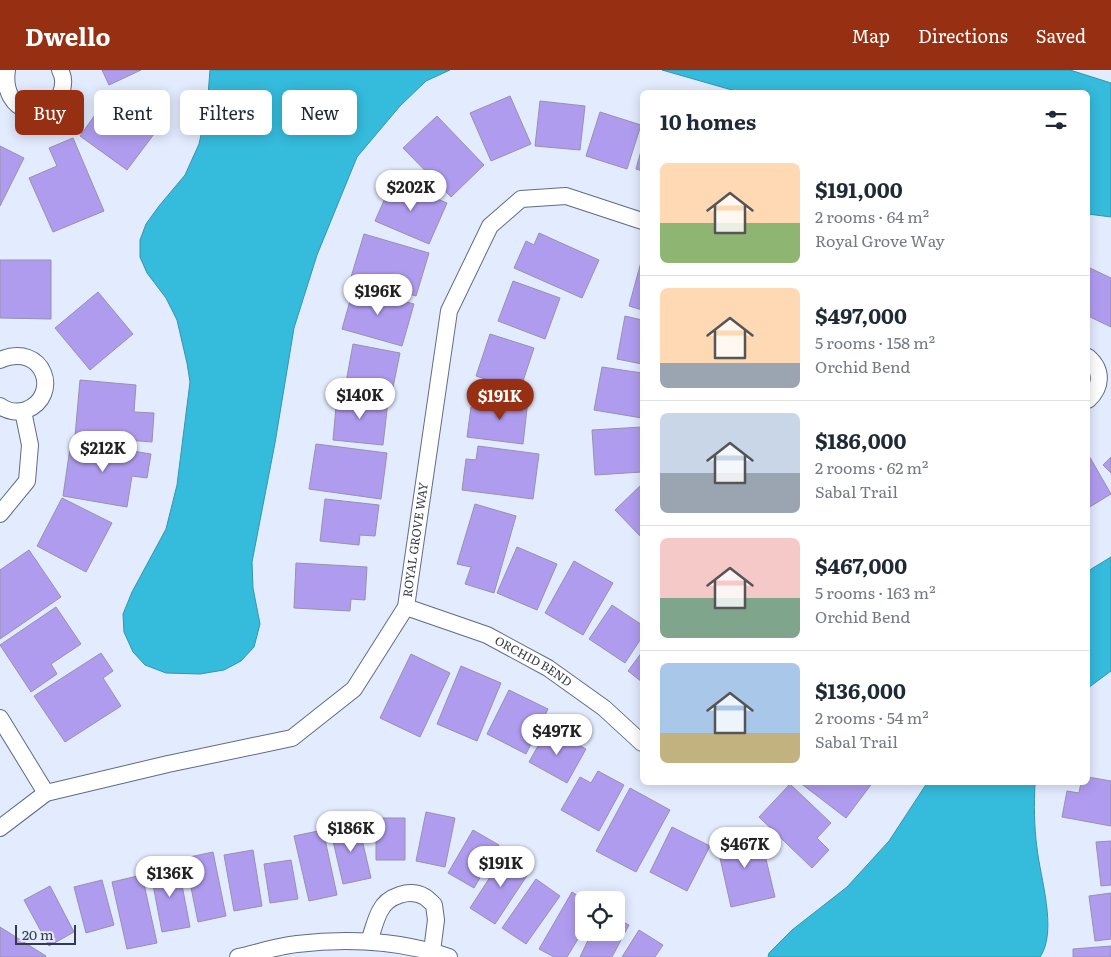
<!DOCTYPE html>
<meta charset="utf-8">
<style>
:root{--surface:#fff;--page:#f6f6f7;--text:#1f2937;--muted:#747a83;--line:#e0e1e3;--accent:#972f12}
body{margin:0;font-family:Literata,serif;background:var(--page);color:var(--text);height:100vh;display:flex;flex-direction:column;font-size:19px;white-space:nowrap}
*{box-sizing:border-box;margin:0}
p{font-size:16px;color:var(--muted)}
.icon{flex:none;width:28px;height:28px;fill:none;stroke:currentColor;stroke-width:2;stroke-linecap:round;stroke-linejoin:round}
.map{position:relative;flex:1;overflow:hidden}
.details{position:absolute;left:640px;top:20px;width:450px;height:695px;display:flex;flex-direction:column;background:var(--surface);border-radius:8px;box-shadow:0 2px 12px #0003}
.details>*{flex:none}
.hud{position:absolute;left:15px;top:20px;width:475px;height:45px;display:flex;gap:10px}
.controls{position:absolute;left:575px;top:821px;display:grid;gap:10px}
.controls a{display:grid;place-items:center;width:50px;height:50px;border-radius:8px;background:var(--surface);box-shadow:0 2px 12px #0003;font-size:25px}
.scale{position:absolute;left:15px;bottom:12px;width:61px;box-sizing:border-box;padding-left:5px;border:2px solid #353a47;border-top:0;font-size:14px;line-height:18px;white-space:nowrap;color:#353a47;-webkit-text-stroke:4px #e3ebff;paint-order:stroke}
.price{position:absolute;translate:-50% -42px;padding:0 11px;border-radius:18px;background:#fff;color:#222;font-size:16px;line-height:32px;filter:drop-shadow(0 1px 2px #0008)}
.price::after{content:'';position:absolute;left:50%;top:30px;width:15px;height:11px;margin-left:-8px;background:inherit;clip-path:polygon(0 0,100% 0,50% 100%)}
.price.selected{background:var(--accent);color:#fff}
ul{padding:0;list-style:none}
li{display:flex;align-items:center;gap:15px;height:125px;padding:0 20px}
li+li{border-top:1px solid var(--line)}
li span{display:grid;place-items:center;flex:none;width:140px;height:100px;border-radius:8px;color:#555}
li>.icon{margin-inline-start:auto}
span .icon{width:60px;height:60px;fill:#fffc;stroke-width:1}
li b{font-size:21px}
h2{display:flex;justify-content:space-between;align-items:center;height:60px;padding:0 20px;font-size:21px}
.chip{padding:0 18px;border-radius:8px;background:var(--surface);box-shadow:0 2px 12px #0003;font-size:18px;line-height:45px}
.chip.selected{background:var(--accent);color:#fff}
header{display:flex;align-items:center;gap:30px;box-sizing:border-box;height:70px;padding:0 25px;background:var(--accent);color:#fff}
header strong{font-size:24px}
nav{display:flex;gap:28px;margin-inline-start:auto;font-size:18px}
.map>svg:first-child{display:block}
.water{fill:#35bbdc;stroke:#3594af}
.building{fill:#b09cef;stroke:#9790b0}
.lines{fill:none;stroke-linecap:round;stroke-linejoin:round}
.street-casing{stroke:#606b87;stroke-width:18}
.street{stroke:#fff;stroke-width:16}
.labels{text-anchor:middle;stroke-width:4;stroke-linejoin:round;paint-order:stroke}
.street-label{font-size:12px;fill:#353a47;stroke:#e3ebff}
</style>
<header>
<strong>Dwello</strong>
<nav><a>Map</a><a>Directions</a><a>Saved</a></nav>
</header>
<div class="map">
<svg width="1111" height="887" viewBox="0 0 1111 887">
<rect width="100%" height="100%" fill="#e3ebff"/>
<path class="water" d="M210 0H450L426 11 400 36 357 87 317 185 294 258 275 373 252 492 253 518 260 554 254 577 241 591 224 600 200 604 166 603 145 595 133 582 124 562 123 544 132 522 166 459 177 415 190 312 187 293 177 250 166 228 147 203 140 187V170L146 154 159 136 185 105 199 74 207 38Z
M662 0H1070L1111 13V147L1088 144V22H739Z
M1111 487V601L1088 618V501Z
M927 713H1035C1034 735 1034 756 1037 778 1040 807 1058 861 1040 887H768L769 883 792 860 847 817 889 771Z"/>
<path class="building" d="M102 0H141L109 15Z
M112 21 160 56 127 100 80 66Z
M510 26 531 74 491 91 470 43Z
M540 31 585 36 580 80 535 76Z
M600 42 641 55 627 99 586 86Z
M437 46 484 95 451 127 403 78Z
M73 68 104 141 53 162 29 108 57 96 49 78Z
M0 76 24 88 0 136Z
M642 77V101L636 99Z
M393 110 447 133 429 174 375 151Z
M539 163 599 190 582 228 514 198 526 171 534 175Z
M364 164 429 183 416 226 351 207Z
M0 190H51V249L0 248Z
M641 192H642V240L629 236Z
M1090 198 1111 208V257L1088 246V203Z
M513 211 560 228 545 269 498 251Z
M354 217 414 234 402 276 342 259Z
M98 222 133 264 90 300 55 258Z
M625 246 642 250V294L617 289Z
M490 264 534 278 520 320 476 306Z
M353 274 400 283 391 327 345 318Z
M602 297 642 303V348L594 340Z
M80 310 136 315 134 342 154 343 152 372 75 366Z
M337 326 388 331 383 375 333 370Z
M490 326 528 330 523 374 467 367 471 337 488 339Z
M642 357V402L595 405 592 360Z
M71 371 151 384 147 408 132 406 127 437 63 426Z
M316 374 387 383 381 429 309 419Z
M478 376 539 384 533 429 462 420 466 389 476 390Z
M1088 384 1111 424 1088 438Z
M1111 387V403L1103 395Z
M642 414V468L615 440Z
M62 428 112 453 86 502 37 476Z
M325 429 379 435 375 466 360 465 359 475 320 471Z
M475 434 516 446 494 523 465 514 471 497 457 494Z
M517 477 557 494 537 540 497 523Z
M29 480 61 527 0 569V500Z
M574 491 613 513 583 565 545 543Z
M296 493 367 497 365 530 351 529 350 541 294 538Z
M612 535 642 555V567L625 593 589 569Z
M56 537 81 574 51 594 57 604 31 622 0 575Z
M642 582V612L628 601Z
M101 583 113 601 103 608 121 636 65 672 34 626Z
M411 584 450 603 420 667 380 648Z
M461 596 501 613 477 671 437 654Z
M509 620 548 639 526 684 487 664Z
M548 658 586 679 567 713 529 692Z
M598 701 624 715 599 761 561 740 580 707 591 713Z
M1088 707 1111 711V756L1062 747 1067 721 1079 723 1081 712H1088Z
M799 712H873L846 748Z
M790 714 831 753 817 768 829 780 812 798 759 747Z
M630 718 670 740 636 802 596 781Z
M426 742 455 748 445 797 416 791Z
M376 748H405V790H376Z
M358 752 371 808 343 814 330 758Z
M672 757 710 776 687 821 650 802Z
M323 760 337 825 309 831 294 766Z
M473 760 499 775 474 818 448 803Z
M759 760 775 827 731 837 716 770Z
M1111 771V815L1101 816 1096 772Z
M253 780 262 836 234 841 224 785Z
M507 781 532 798 495 854 470 838Z
M213 782 226 846 198 852 185 788Z
M291 790 298 829 270 833 264 794Z
M178 794 190 857 162 862 150 799Z
M142 805 157 873 127 879 112 812Z
M536 809 560 826 526 874 502 858Z
M102 810 114 855 86 863 74 817Z
M50 816 74 862 49 876 24 830Z
M572 822 585 830 584 859 567 887H554L539 879Z
M1111 823V869L1095 871 1089 826Z
M616 848 629 855 612 887H580L592 862H616Z
M0 857 46 886 45 887H0Z
M639 860 663 875 655 887H622Z
M1111 876V887H1073V879Z"/>
<g class="lines">
<g class="street-casing">
<g id="street">
<path d="M7 0C0 44 50 56 61 23 64 15 64 7 60 0"/>
<path d="M1088 287C1103 300 1102 317 1088 330"/>
<path d="M0 290C44 271 62 326 26 340 17 343 7 341 0 336"/>
<path d="M0 444 27 411 30 375 23 341"/>
<path id="s1" d="M406 537 487 565 548 598 604 638 642 673"/>
<path d="M0 648 46 723"/>
<path id="s2" d="M0 758 46 723 168 694 292 668 354 619 406 537 449 241 490 156 521 129 566 126 642 151"/>
<path d="M369 871C373 861 375 850 380 841 387 826 410 818 425 827 428 829 431 832 434 835L436 850 432 881"/>
<path d="M238 887C257 883 278 876 297 874 348 868 401 871 449 887"/>
</g>
</g>
<use href="#street" class="street"/>
</g>
<g class="labels">
<g class="street-label">
<text dy="4" stroke="none"><textPath href="#s2" startOffset="554">ROYAL GROVE WAY</textPath></text>
<text dy="4" stroke="none"><textPath href="#s1" startOffset="139">ORCHID BEND</textPath></text>
</g>
</g>
</svg>
<div class="controls">
<a><svg class="icon" aria-label="locate" viewBox="0 0 24 24"><circle cx="12" cy="12" r="6"/><path d="M12 2v4M12 18v4M2 12h4M18 12h4"/></svg></a>
</div>
<div class="scale">20 m</div>
<b class="price" style="left:411px;top:142px">$202K</b>
<b class="price" style="left:378px;top:246px">$196K</b>
<b class="price" style="left:360px;top:350px">$140K</b>
<b class="price selected" style="left:500px;top:351px">$191K</b>
<b class="price" style="left:103px;top:403px">$212K</b>
<b class="price" style="left:557px;top:686px">$497K</b>
<b class="price" style="left:351px;top:783px">$186K</b>
<b class="price" style="left:745px;top:799px">$467K</b>
<b class="price" style="left:501px;top:818px">$191K</b>
<b class="price" style="left:170px;top:828px">$136K</b>
<div class="hud">
<a class="chip selected">Buy</a>
<a class="chip">Rent</a>
<a class="chip">Filters</a>
<a class="chip">New</a>
</div>
<section class="details">
<h2>10 homes<svg class="icon" aria-label="filters" viewBox="0 0 24 24"><path d="M4 7h16M4 17h16"/><circle cx="9" cy="7" r="2"/><circle cx="15" cy="17" r="2"/></svg></h2>
<ul>
<li><span style="background:linear-gradient(#ffd9b3 60%,#8fb573 0)"><svg class="icon" aria-label="home" viewBox="0 0 24 24"><path d="M3 11l9-7 9 7M6 9v11h12V9"/></svg></span><div><b>$191,000</b><p>2 rooms · 64 m²</p><p>Royal Grove Way</p></div></li>
<li><span style="background:linear-gradient(#ffd9b3 75%,#9aa5b1 0)"><svg class="icon" aria-label="home" viewBox="0 0 24 24"><path d="M3 11l9-7 9 7M6 9v11h12V9"/></svg></span><div><b>$497,000</b><p>5 rooms · 158 m²</p><p>Orchid Bend</p></div></li>
<li><span style="background:linear-gradient(#c9d6e8 60%,#9aa5b1 0)"><svg class="icon" aria-label="home" viewBox="0 0 24 24"><path d="M3 11l9-7 9 7M6 9v11h12V9"/></svg></span><div><b>$186,000</b><p>2 rooms · 62 m²</p><p>Sabal Trail</p></div></li>
<li><span style="background:linear-gradient(#f6c9c9 60%,#7fa58c 0)"><svg class="icon" aria-label="home" viewBox="0 0 24 24"><path d="M3 11l9-7 9 7M6 9v11h12V9"/></svg></span><div><b>$467,000</b><p>5 rooms · 163 m²</p><p>Orchid Bend</p></div></li>
<li><span style="background:linear-gradient(#a9c7e8 70%,#c2b280 0)"><svg class="icon" aria-label="home" viewBox="0 0 24 24"><path d="M3 11l9-7 9 7M6 9v11h12V9"/></svg></span><div><b>$136,000</b><p>2 rooms · 54 m²</p><p>Sabal Trail</p></div></li>
</ul>
</section>
</div>
